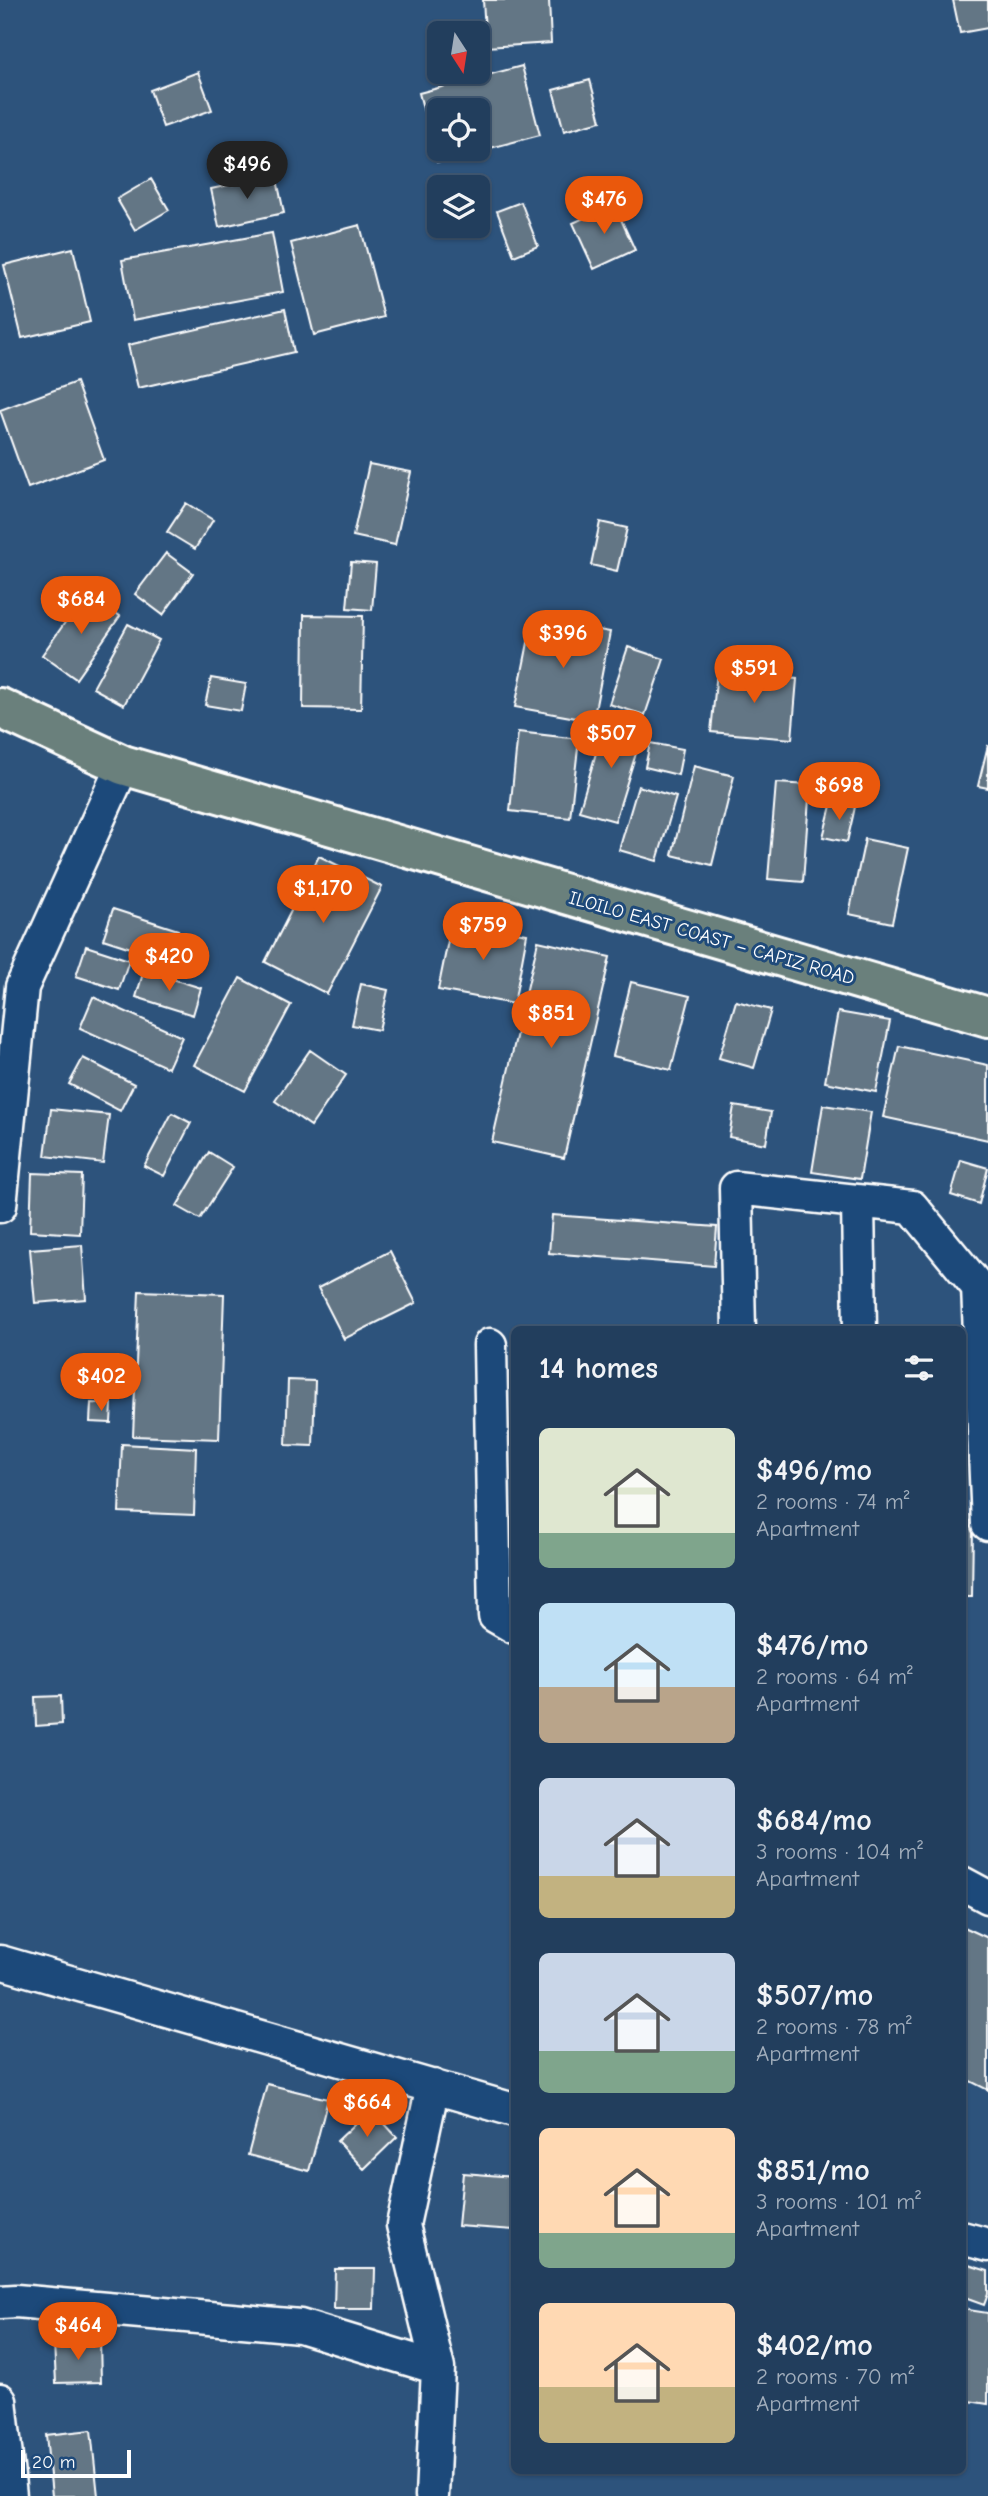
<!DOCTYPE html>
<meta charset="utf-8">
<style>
:root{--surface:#223e5d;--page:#2a4563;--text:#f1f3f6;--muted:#a2aebc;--line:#3f5772;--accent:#ea580c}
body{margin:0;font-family:"Comic Neue",sans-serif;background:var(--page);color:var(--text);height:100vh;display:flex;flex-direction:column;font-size:26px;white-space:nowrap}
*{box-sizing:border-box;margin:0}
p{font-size:23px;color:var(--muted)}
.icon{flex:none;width:38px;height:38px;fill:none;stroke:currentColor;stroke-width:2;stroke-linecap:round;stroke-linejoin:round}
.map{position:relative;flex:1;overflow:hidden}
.sheet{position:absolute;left:511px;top:1326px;width:455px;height:1148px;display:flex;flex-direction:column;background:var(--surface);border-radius:10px;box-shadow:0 2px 5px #0004,0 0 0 2px var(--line)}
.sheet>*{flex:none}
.needle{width:46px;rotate:168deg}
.tools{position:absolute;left:427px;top:21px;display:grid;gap:14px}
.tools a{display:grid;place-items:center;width:63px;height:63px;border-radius:10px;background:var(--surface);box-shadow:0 2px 5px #0004,0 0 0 2px var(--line);font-size:35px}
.scale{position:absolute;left:21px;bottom:18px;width:110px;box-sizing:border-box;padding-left:7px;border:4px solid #fff;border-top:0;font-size:19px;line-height:24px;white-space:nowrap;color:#fff;-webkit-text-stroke:5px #1f4a7a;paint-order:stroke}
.price{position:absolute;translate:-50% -60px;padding:0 16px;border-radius:24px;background:var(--accent);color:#fff;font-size:23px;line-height:46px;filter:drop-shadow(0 2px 4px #0008)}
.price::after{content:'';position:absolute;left:50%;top:42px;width:21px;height:16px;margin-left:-10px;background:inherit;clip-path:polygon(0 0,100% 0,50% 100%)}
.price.on{background:#222;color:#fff}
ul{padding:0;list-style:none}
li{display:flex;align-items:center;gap:21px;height:175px;padding:0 28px}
li span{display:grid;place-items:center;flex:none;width:196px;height:140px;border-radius:10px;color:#555}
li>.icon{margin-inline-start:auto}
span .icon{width:84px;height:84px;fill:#fffc;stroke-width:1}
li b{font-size:30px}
h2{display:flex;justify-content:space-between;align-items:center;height:84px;padding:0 28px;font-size:30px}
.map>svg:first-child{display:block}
.building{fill:#647685;stroke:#fff;stroke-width:2;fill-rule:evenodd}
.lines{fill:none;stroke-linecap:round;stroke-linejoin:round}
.street-casing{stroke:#fff;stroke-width:37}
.primary-casing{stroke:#fff;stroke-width:44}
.street{stroke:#1f4a7a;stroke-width:32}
.primary{stroke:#6a807c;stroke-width:38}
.labels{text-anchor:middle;stroke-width:6;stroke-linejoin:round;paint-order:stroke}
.street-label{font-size:19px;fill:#fff;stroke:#1f4a7a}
</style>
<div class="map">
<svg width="988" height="2496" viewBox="0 0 988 2496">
<rect width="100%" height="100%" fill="#2d537c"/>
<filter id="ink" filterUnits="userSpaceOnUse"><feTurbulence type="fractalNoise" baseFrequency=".0143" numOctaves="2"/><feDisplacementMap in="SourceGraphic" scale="14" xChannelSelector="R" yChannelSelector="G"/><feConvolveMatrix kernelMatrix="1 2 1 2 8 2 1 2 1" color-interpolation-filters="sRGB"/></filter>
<g filter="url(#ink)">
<path class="building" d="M483 0H549L551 43 486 47Z
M953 0H988V28L960 33Z
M522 66 540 135 437 162 419 93ZM439 110H478V149H439Z
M198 72 212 110 163 127 150 90Z
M590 80 601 121 564 131 553 90Z
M276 175 284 213 219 227 211 189Z
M151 179 169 210 135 230 117 199Z
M521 202 538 246 514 256 497 211Z
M614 204 635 250 594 269 573 223Z
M360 225 384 317 314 335 291 243Z
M272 233 283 292 133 320 122 260Z
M73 248 90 322 22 338 4 265Z
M285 309 294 352 138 388 128 345Z
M76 382 104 460 28 488 0 410Z
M369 464 411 472 395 545 353 536Z
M186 503 213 520 195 549 167 532Z
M600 522 627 528 617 571 591 565Z
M166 553 193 573 163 615 135 594Z
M351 562 376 564 372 610 347 608Z
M86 593 120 616 76 679 42 655Z
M304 615 363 616 361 709 303 708Z
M533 618 610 632 593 721 515 707Z
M128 624 159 640 124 705 93 688Z
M628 647 664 659 645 715 609 704Z
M717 671 797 679 792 739 711 732Z
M211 678 246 684 241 711 205 705Z
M606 719 643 731 615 821 579 811Z
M518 732 579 739 570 818 510 811Z
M650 743 683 749 678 775 645 767Z
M988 745V788L978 786Z
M694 766 734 776 712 865 672 855Z
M776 783 810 785 803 882 768 879Z
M638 786 676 797 657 861 619 850Z
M832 802 855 807 847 842 823 837Z
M865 839 908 848 892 923 849 914Z
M319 856 382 887 327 994 265 962Z
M113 909 178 930 168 960 103 939Z
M452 921 527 934 514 1004 438 990Z
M538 941 610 957 564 1158 492 1142Z
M86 946 129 960 119 990 76 976Z
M144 970 201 988 193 1015 136 997Z
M240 978 291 1005 245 1091 194 1065Z
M631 982 690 996 671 1070 613 1056Z
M361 984 388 990 379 1030 352 1025Z
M93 997 182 1037 168 1068 80 1028Z
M736 1001 771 1010 754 1068 719 1058Z
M838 1012 890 1021 876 1092 825 1082Z
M899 1046 988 1065V1140L883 1117Z
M310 1050 346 1075 311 1126 275 1101Z
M83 1058 134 1084 120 1111 69 1084Z
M823 1105 871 1112 860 1179 812 1172Z
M734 1106 771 1112 766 1144 729 1137Z
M51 1109 109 1115 103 1163 45 1156Z
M172 1113 191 1123 164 1176 144 1166Z
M209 1152 233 1167 200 1219 177 1206Z
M961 1160 988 1168 979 1204 951 1195Z
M32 1173 82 1175 80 1234 30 1231Z
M552 1215 717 1227 714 1266 549 1253Z
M82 1245 86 1299 35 1303 30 1249Z
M390 1251 416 1303 344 1339 318 1288Z
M139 1291 224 1294 219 1439 133 1436Z
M288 1380 315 1381 313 1446 286 1445Z
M91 1403 112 1404 111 1423 90 1422Z
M122 1444 196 1448 194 1515 119 1512Z
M962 1526 973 1527 972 1597H962Z
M61 1696 62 1724 36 1726 35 1697Z
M962 1926 988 1938V2090L962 2077Z
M267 2084 328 2099 309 2171 248 2155Z
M371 2109 397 2137 364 2169 337 2141Z
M463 2173 514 2177V2230L458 2226Z
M962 2263 988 2271V2294L984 2305 962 2297Z
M335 2269H375L374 2309H334Z
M962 2309 988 2313V2404L962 2400Z
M100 2340 101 2382 56 2383 54 2342Z
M91 2430 98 2496H52L46 2435Z"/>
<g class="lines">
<g class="street-casing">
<path id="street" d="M858 1202 860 1330
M0 1206 22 987 123 765
M739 1330 736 1188 912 1207 978 1287 988 1524
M490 1345 495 1616 514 1627
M962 1883 988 1897
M0 1962 514 2110
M962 2238 988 2245
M0 2302 16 2301 300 2326 438 2368
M0 2400 10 2496
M432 2496 438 2368 403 2225 433 2086"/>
</g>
<g class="primary-casing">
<path id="primary" d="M0 708 123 765 988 1017"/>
</g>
<use href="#street" class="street"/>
<use href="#primary" class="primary"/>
</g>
</g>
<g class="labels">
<g class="street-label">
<text transform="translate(712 937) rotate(16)" y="7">ILOILO EAST COAST – CAPIZ ROAD</text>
</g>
</g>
</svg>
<div class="tools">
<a><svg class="needle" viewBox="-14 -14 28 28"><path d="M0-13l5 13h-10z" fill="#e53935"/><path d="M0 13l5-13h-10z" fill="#a2aebc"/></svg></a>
<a><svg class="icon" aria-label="locate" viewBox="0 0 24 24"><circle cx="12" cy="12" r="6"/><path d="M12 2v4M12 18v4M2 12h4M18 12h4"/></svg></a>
<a><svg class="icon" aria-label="layers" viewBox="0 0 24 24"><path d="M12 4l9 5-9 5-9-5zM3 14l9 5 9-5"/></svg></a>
</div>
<div class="scale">20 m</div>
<b class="price on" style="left:247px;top:201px">$496</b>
<b class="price" style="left:604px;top:236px">$476</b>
<b class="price" style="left:81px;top:636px">$684</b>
<b class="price" style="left:563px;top:670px">$396</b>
<b class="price" style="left:754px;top:705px">$591</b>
<b class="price" style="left:611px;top:770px">$507</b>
<b class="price" style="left:839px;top:822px">$698</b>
<b class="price" style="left:323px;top:925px">$1,170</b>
<b class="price" style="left:483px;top:962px">$759</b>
<b class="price" style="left:169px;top:993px">$420</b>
<b class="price" style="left:551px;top:1050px">$851</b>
<b class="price" style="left:101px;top:1413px">$402</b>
<b class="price" style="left:367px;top:2139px">$664</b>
<b class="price" style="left:78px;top:2362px">$464</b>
<section class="sheet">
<h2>14 homes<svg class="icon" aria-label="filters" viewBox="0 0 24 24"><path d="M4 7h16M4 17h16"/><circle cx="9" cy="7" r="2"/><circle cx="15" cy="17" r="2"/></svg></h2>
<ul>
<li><span style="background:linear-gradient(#dfe7d0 75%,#7fa58c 0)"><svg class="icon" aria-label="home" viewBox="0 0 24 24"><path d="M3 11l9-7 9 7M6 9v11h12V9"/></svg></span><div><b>$496/mo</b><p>2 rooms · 74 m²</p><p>Apartment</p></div></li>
<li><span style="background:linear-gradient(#bfe0f5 60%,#b9a48a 0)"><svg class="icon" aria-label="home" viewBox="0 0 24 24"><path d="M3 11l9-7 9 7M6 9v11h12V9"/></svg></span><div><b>$476/mo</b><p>2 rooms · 64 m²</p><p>Apartment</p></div></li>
<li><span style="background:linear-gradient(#c9d6e8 70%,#c2b280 0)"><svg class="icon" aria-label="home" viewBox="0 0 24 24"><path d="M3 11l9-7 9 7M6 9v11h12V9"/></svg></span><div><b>$684/mo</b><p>3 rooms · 104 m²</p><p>Apartment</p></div></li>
<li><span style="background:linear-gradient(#c9d6e8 70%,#7fa58c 0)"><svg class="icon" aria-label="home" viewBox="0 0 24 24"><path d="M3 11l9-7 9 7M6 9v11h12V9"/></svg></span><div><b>$507/mo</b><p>2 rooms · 78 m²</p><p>Apartment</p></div></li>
<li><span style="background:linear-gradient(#ffd9b3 75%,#7fa58c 0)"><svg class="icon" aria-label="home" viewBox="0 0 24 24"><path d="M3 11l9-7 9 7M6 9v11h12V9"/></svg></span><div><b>$851/mo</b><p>3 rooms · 101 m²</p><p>Apartment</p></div></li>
<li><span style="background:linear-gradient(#ffd9b3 60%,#c2b280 0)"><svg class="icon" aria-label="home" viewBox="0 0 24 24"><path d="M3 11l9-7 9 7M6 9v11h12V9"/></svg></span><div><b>$402/mo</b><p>2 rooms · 70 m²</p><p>Apartment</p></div></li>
</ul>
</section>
</div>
